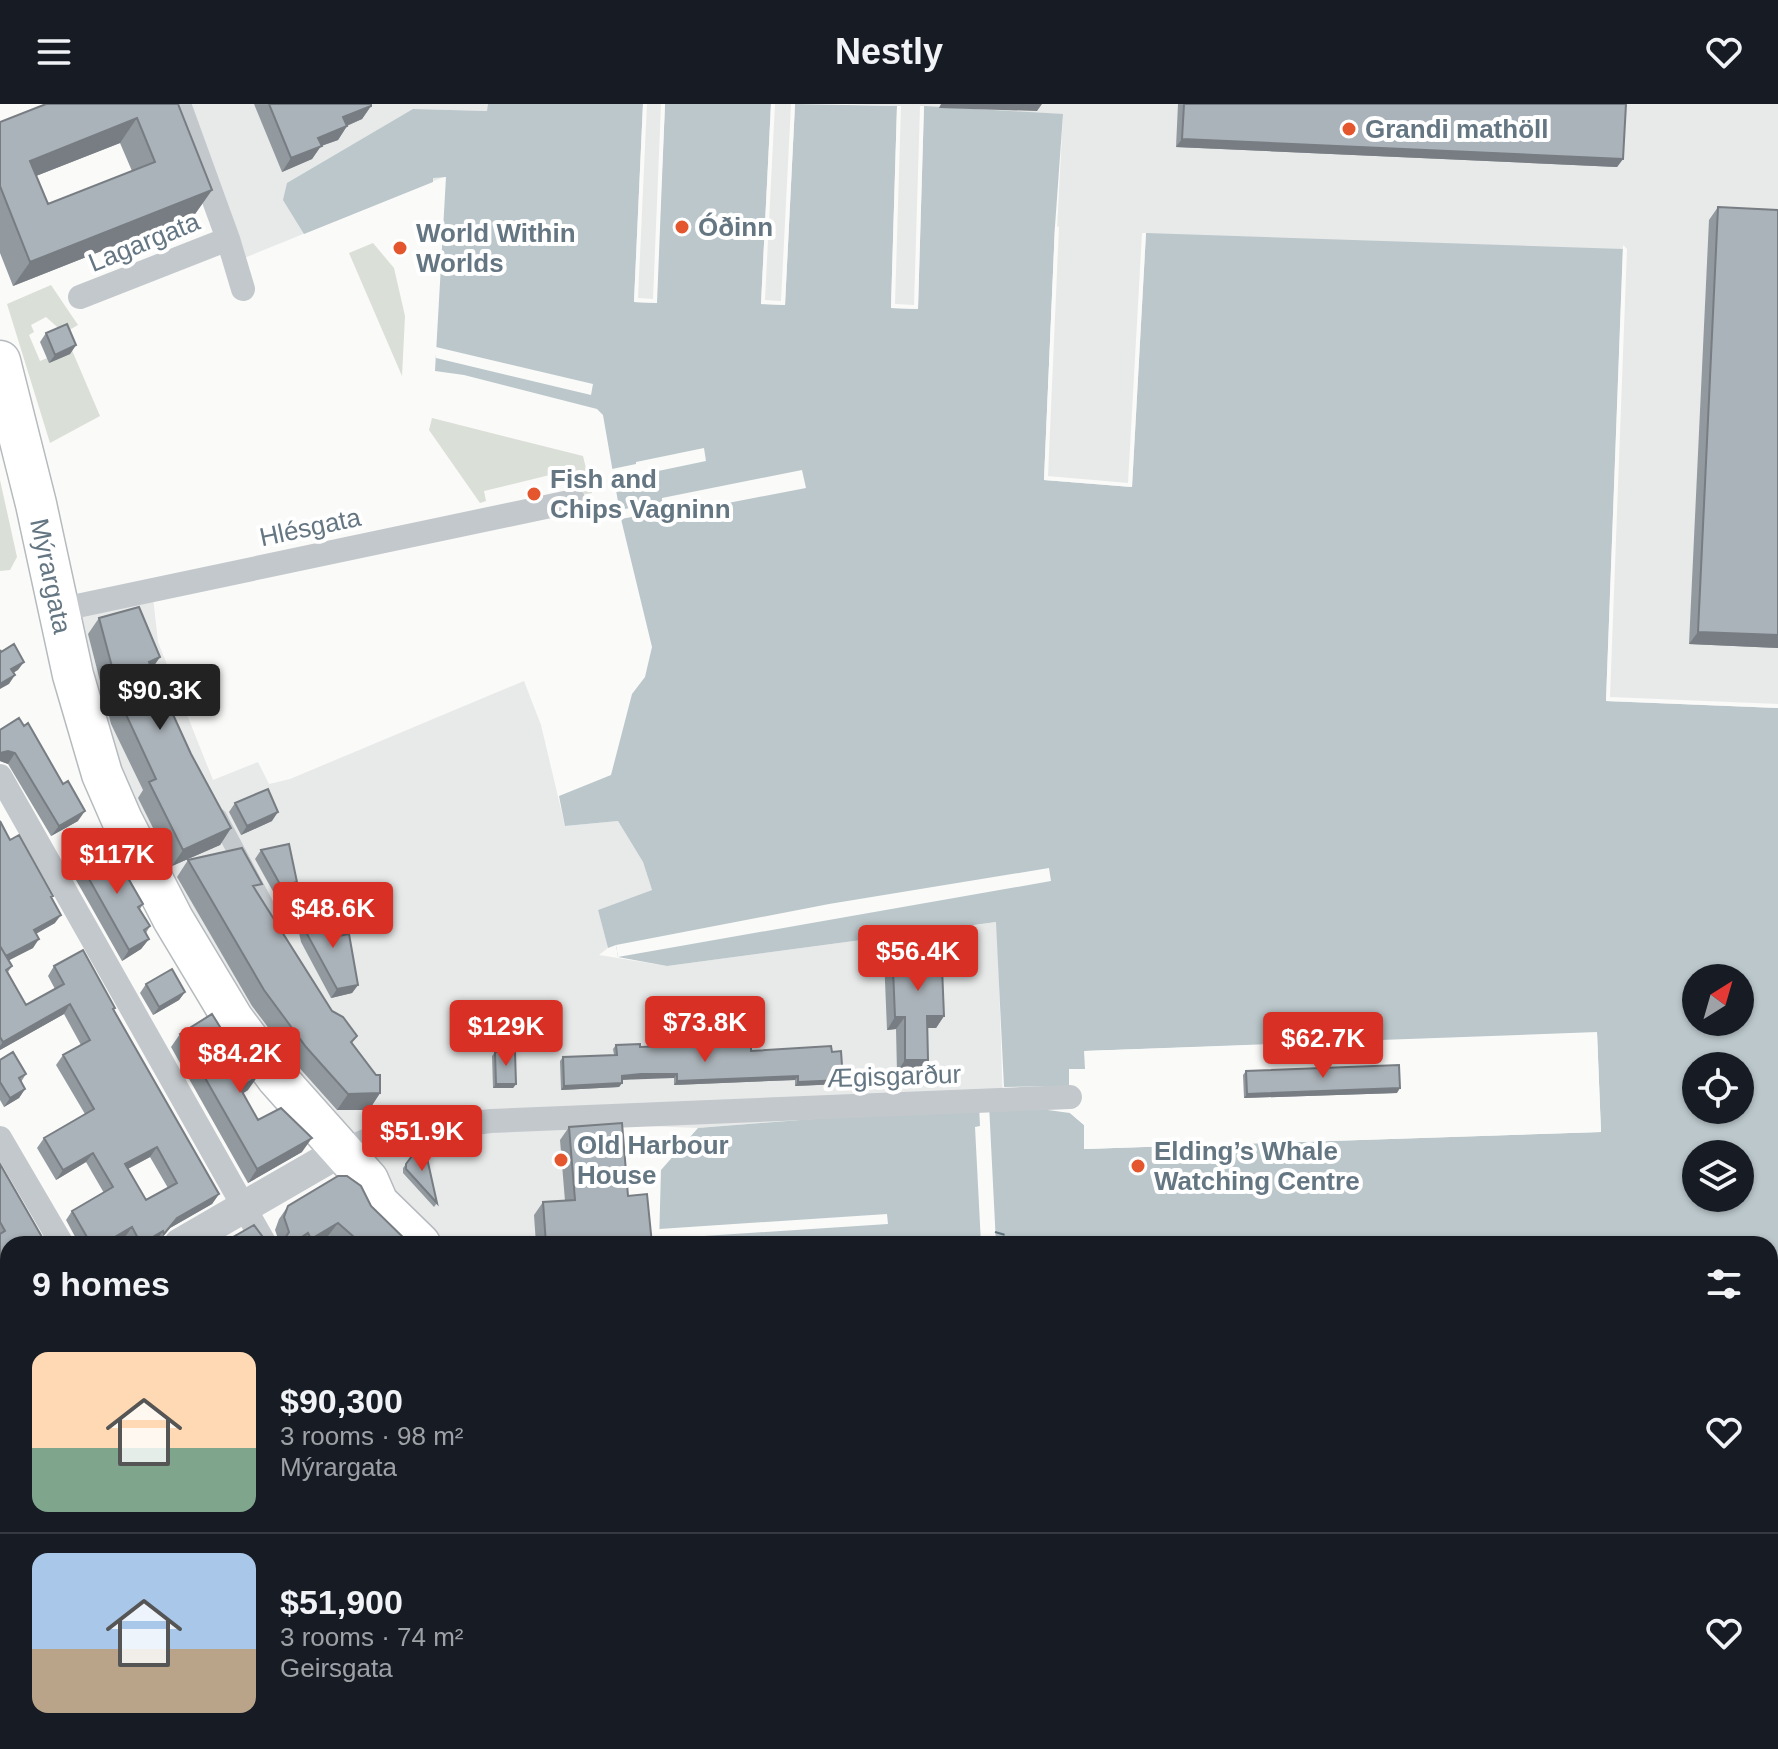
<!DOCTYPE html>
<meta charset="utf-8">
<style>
:root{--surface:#171b24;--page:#20242c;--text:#f1f3f6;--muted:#9ea1a6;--line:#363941;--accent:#d93025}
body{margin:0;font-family:Helvetica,sans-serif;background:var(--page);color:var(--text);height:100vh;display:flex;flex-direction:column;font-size:30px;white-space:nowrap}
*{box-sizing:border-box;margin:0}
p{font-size:26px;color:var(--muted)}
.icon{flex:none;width:44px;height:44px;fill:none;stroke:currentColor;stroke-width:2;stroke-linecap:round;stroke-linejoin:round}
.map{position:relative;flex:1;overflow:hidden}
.panel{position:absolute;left:0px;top:1132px;width:1778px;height:514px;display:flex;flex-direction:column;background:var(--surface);border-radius:24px 24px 0 0;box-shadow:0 2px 6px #0004}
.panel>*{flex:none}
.needle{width:52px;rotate:37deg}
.tools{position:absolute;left:1682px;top:860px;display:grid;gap:16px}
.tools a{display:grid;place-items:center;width:72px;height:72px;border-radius:50%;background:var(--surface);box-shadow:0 2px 6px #0004;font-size:40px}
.price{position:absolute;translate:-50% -68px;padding:0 18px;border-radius:8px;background:var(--accent);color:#fff;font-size:26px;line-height:52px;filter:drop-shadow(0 2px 4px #0008)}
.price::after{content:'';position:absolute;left:50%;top:48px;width:24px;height:18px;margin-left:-12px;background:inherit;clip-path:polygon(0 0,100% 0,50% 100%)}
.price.selected{background:#222;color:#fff}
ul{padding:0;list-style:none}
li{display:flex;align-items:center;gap:24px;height:200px;padding:0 32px}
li+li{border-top:2px solid var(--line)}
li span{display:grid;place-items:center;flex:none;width:224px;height:160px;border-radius:16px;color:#555}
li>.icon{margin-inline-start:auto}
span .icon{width:96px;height:96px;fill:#fffc;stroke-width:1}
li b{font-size:34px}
h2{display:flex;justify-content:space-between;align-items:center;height:96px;padding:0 32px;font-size:34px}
header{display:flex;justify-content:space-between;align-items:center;height:104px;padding:0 32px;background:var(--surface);font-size:36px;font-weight:700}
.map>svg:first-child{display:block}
.built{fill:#e8e9e9}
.green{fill:#dadfd7}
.water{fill:#bbc7cb;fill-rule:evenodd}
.pier{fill:#fafaf8}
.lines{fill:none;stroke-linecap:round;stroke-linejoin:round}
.ferry{stroke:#60757c;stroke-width:2;stroke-dasharray:10 8;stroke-linecap:butt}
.primary-casing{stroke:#b5babe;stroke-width:43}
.pedestrian{stroke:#c3c8cc;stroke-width:18}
.minor{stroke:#c3c8cc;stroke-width:24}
.tertiary{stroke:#c3c8cc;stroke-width:32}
.primary{stroke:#fff;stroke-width:40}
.wall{fill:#929a9f;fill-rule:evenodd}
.shaded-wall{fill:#777d82}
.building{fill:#aab3b9;stroke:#777d82;stroke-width:2;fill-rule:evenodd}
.poi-dot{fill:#e4572e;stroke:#fff;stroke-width:3}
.labels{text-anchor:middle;stroke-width:8;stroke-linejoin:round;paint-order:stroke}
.poi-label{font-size:26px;font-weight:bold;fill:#657683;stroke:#fff;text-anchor:start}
.street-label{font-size:26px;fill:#657683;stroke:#fff}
</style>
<header><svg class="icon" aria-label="menu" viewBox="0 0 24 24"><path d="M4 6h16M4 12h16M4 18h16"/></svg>Nestly<svg class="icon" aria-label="heart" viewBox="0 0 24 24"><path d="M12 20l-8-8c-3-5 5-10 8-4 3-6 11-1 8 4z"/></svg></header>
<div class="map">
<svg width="1778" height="1645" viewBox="0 0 1778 1645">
<rect width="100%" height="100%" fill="#fafaf8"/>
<path class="built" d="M165 0H488V7L413 5 446 72 232 159Z
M643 0H665L657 199 634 198Z
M771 0H795L785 201 761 200Z
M841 0H1778V604L1606 597 1132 383 1044 376 1063 10 918 205 891 204 897 2Z
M153 493 158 538 213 676 258 658 269 680 290 675 524 577 541 621 565 722 618 717 643 758 652 786 598 806 608 844 599 851 667 862 997 818 1003 1000 698 1024 620 1021 633 1140H435L292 984 102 670 57 507Z"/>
<path class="green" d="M373 139 394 164 405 212 402 272 349 149Z
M51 181 78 221 64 229 46 213 31 221 34 228 29 231 40 257 71 244 100 312 50 339 7 200Z
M432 314 583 352 592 389 581 391 574 365 484 387 486 397 480 399 429 326Z
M0 376 17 453 10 466 0 467Z"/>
<path class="water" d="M488 0H643L634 198 656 199 665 0H771L761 200 785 201 795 0 897 2 891 204 918 205 924 2 1063 10 1055 122 1044 376 1132 383 1146 129 1623 145 1606 597 1778 604V1645H1017V1638H1770V1140H659L661 1066 698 1024 1003 1000 1070 1009 1084 1021 1085 1045 1601 1028 1597 929 1085 947V965L1069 966V982L1004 983 996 818 667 862 618 853 616 841 608 844 598 806 652 786 643 758 618 717 565 722 559 692 611 671 632 590 645 573 652 543 621 415 603 311 597 305 464 271 435 267 446 73 433 74V78L304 130 283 96 287 79 413 5 487 7ZM1696 874H1740V918H1696ZM1696 962H1740V1006H1696ZM1696 1050H1740V1094H1696Z"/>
<path class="pier" d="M643 0H647L638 194 653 195 661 0H665L657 199 634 198Z
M771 0H775L765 196 781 197 791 0H795L785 201 761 200Z
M897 2H901L895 200 914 201 920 2H924L918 205 891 204Z
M1055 122 1059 123 1048 372 1128 379 1142 129H1146L1132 383 1044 376Z
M1623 141 1627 145 1610 593 1778 600V604L1606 597Z
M436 243 593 280 591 291 436 254Z
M704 344 706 357 639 371 637 367 613 373 612 365 636 360V358Z
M802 366 806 384 666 411 664 407 621 415 619 406 662 398V394Z
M1049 764 1051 777 618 853 616 841 829 800Z
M1597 928 1601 1028 1084 1045V1021L1070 1009V1005L1087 1019 1088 1041 1597 1025 1593 933 1088 950 1089 967 1073 969V983L1069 986V965H1085L1084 947Z
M989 1000 996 1140H981L975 1023 980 1022 979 1001Z
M887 1110 888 1120 659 1135V1125Z"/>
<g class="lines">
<path class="ferry" d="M995 1128 1023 1136V1140
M1770 1421 1778 1425"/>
<g class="primary-casing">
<path id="primary" d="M0 257 36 400 73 571 102 670 122 716 173 815 233 915 277 974 368 1076 378 1099 420 1140
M598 1638 601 1645
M638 1638 641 1645"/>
</g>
<path class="pedestrian" d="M218 713 276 822"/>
<path class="minor" d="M179 0 228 135 243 185
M80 193 228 135
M58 506 574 397
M0 672 265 1140
M0 1034 62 1140
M341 1047 382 1030 491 1017 1070 993
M0 1427 8 1440
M125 1638 129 1645
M334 1638 336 1645
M486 1638 487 1645"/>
<path class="tertiary" d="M180 1140 341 1047
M0 1245 8 1240"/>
<use href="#primary" class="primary"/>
</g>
<path class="wall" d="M178 0 212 86 195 110 13 182 0 149V18ZM120 39 132 67 48 100 36 72Z
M254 0H371V2L362 15 347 22 338 36 321 42 312 55 282 68Z
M1178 0H1626L1623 55 1617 63 1176 43Z
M1718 103 1778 106V544L1689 540 1709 116Z
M46 229 76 241 70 250 49 259 40 238Z
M99 514 160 553 152 564 191 650 231 724 220 741 172 762 138 694 143 686 111 620 88 530Z
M0 626 78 717 51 732 8 660 0 657Z
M235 699 272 717 241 731 229 708Z
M0 717 10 736 51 794 55 819 36 830 33 844 8 856 12 862 8 868 26 901 55 885 48 872 54 862 115 904 114 906 219 1090 212 1100 170 1124 157 1139 156 1137 151 1140H129L125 1133 113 1140H79L66 1116 72 1107 104 1089 86 1058 56 1076 37 1044 44 1034 85 1010 56 961 63 951 81 941 64 910 0 946ZM150 1053 168 1084 146 1096 128 1065Z
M261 746 297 778 291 787 275 791 255 755Z
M80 752 103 755 143 800 140 805 150 822 146 829 149 835 141 845 122 857 72 769 75 766 73 763Z
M188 756 256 788 332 907 357 932 352 939 380 989 369 1006H337L295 959 252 902 177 773Z
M304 815 338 832 358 881 352 889 331 894 301 838 298 824Z
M892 841 944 912 936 924H927L919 968H897L896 925 887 926 884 853Z
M146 880 185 888 179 896 153 911 140 889Z
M180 930 248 986 243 989 258 1016 302 1048 248 1079 171 943Z
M616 941 751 947 832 948 840 980 795 982V976L674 981V974H638L622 976V979L619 983 561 986 560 957 563 953 614 951 613 945Z
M495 948 516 980 513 984H493L492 952Z
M0 956 26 970 21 978 25 985 19 994 4 1003 0 996Z
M1246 967 1397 989 1244 994 1243 971Z
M569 1023 628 1092 652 1140H536L534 1111 543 1098 565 1097 560 1036Z
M412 1052 437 1099 434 1103 403 1069V1064Z
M0 1060 8 1140V1191L0 1196Z
M288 1102H371L410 1140H338L328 1132 315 1140H280L275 1126 279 1115Z
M0 1288 8 1293V1397L0 1384Z
M0 1474 7 1487 8 1486V1551L0 1538Z
M59 1638H103L107 1645H63Z
M148 1638H297L288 1645H153Z
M363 1638H467L468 1645H358Z
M508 1638H591L594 1645H508Z
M750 1638H889L872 1645H753Z"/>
<path class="shaded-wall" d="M941 0H1042L1037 7 939 4Z
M371 2 362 15 334 27 343 13Z
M137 14 120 39 13 81 30 57Z
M347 22 338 36 321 42 312 55 282 68 291 54 318 34Z
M1182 35 1623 55 1617 63 1176 43Z
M212 86 195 110 13 182 30 158Z
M76 241 70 250 49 259 55 251Z
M1698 528 1778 531V544L1689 540Z
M160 553 149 569V558Z
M24 558 18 566 5 574 11 565Z
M15 571 9 580 0 585V580Z
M8 647 15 649 8 660 0 657V649Z
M85 707 78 717 51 732 59 722Z
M278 708 272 717 241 731 247 722Z
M231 724 220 741 172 762 183 746Z
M297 778 291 787 275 791 281 782Z
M61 811 55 819 28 834 34 826Z
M39 835 33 844 0 861 5 853Z
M149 835 141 845 122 857 129 846Z
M358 881 352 889 331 894 337 885Z
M185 888 179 896 153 911 159 903Z
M70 900 64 910 0 946V942L3 938Z
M927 912H944L936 924H919Z
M895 913H905L896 925 887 926Z
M905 956H928L919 968H897Z
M641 970H677L674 974 619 976 622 972Z
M258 972 248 986 230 998 240 984Z
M798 972 795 976 674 981 677 977Z
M843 976 840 980 795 982 798 978Z
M622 979 619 983 561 986 564 982Z
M496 980H516L513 984H493Z
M1400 984 1397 989 1244 994 1247 990Z
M25 985 19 994 4 1003 10 994Z
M380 989 369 1006H337L348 990Z
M312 1034 302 1048 248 1079 257 1065Z
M157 1043 150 1053 118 1070 125 1060Z
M93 1049 86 1058 56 1076 63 1066Z
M219 1090 212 1100 170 1124 157 1139 177 1114Z
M338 1119 328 1132 315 1140H308L311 1135Z
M132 1123 125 1133 113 1140H103Z
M163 1127 156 1137 151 1140H141Z
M308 1129 301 1140H291Z
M8 1187V1191L0 1196V1192Z
M292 1638H297L288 1645H283Z
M875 1638H889L872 1645H858Z"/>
<path class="building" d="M46 0H178L212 86 30 158 0 82V18ZM137 14 155 58 48 100 30 57Z
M269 0H371V2L343 13 347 22 318 34 322 42 291 54Z
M1184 0H1626L1623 55 1182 35Z
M1718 103 1778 106V531L1698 528Z
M67 220 76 241 55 251 46 229Z
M139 503 160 553 149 558 191 650 231 724 183 746 149 678 156 675 123 604 99 514Z
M14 540 24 558 11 565 15 571 0 580V546L1 548Z
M19 614 24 622 28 619 63 680 68 677 85 707 59 722 15 649 8 647 0 649V626Z
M268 685 278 708 247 722 235 699Z
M0 717 10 736 19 731 53 792 51 793 61 811 34 826 39 835 6 852 0 842Z
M289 740 297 778 281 782 261 746Z
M96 743 103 755 114 750 143 800 138 803 150 822 144 826 149 835 129 846 80 759 83 757 80 752Z
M242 744 262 780 253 782 332 907 343 913 357 932 351 938 376 971H380V989L348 990 306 943 264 886 188 756Z
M333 810 338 832 349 830 358 881 337 885 307 830 304 815Z
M941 839 944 912H927L928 956H905V913H895L892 841Z
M0 842 12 862 6 866 26 901 64 880 54 862 83 846 115 904 113 905 219 1090 177 1114 164 1130 163 1127 141 1140 132 1123 103 1140H91L72 1107 113 1083 93 1049 63 1066 44 1034 94 1005 63 951 90 936 70 900 3 938 0 933ZM157 1043 177 1079 146 1096 125 1060Z
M172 865 185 888 159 903 146 880Z
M212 910 230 939 258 972 240 984 258 1016 281 1004 312 1034 257 1065 180 930Z
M751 939V947L831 942 832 948 841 947 843 976 798 978V972L677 977V970H641L622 972V979L564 982 563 953 617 951 616 941 640 940V943Z
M13 948 26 970 19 974 25 985 10 994 0 978V956Z
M495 948H515L516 980H496Z
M1399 961 1400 984 1247 990 1246 967Z
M622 1019 628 1092 647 1090 652 1140H546L543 1098 575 1096 569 1023Z
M422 1051 427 1054 437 1099 406 1065V1060L412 1052Z
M0 1060 46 1140H8V1187L0 1192V1130L5 1127 0 1118Z
M338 1072H347L361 1082 371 1102 410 1140H362L338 1119 311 1135 308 1129 291 1140H281L289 1128 284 1113 288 1102Z
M254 1121 268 1140H221Z
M4 1286 8 1293V1378L0 1364V1288Z
M0 1474 7 1487 8 1486V1531L0 1517Z
M70 1638H103L107 1645H74Z
M160 1638H292L283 1645H164Z
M372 1638H467L468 1645H375Z
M526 1638H591L594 1645H526Z
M760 1638H875L858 1645H763Z"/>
<g class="poi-dot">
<circle cx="1349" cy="25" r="8"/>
<circle cx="682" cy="123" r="8"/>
<circle cx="400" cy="144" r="8"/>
<circle cx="534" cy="390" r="8"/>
<circle cx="561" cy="1056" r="8"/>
<circle cx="1138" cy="1062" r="8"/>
</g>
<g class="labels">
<g class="poi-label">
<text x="1365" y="34">Grandi mathöll</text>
<text x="698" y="132">Óðinn</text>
<text x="416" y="138">World Within<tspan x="416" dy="30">Worlds</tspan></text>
<text x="550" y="384">Fish and<tspan x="550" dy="30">Chips Vagninn</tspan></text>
<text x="577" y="1050">Old Harbour<tspan x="577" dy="30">House</tspan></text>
<text x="1154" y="1056">Elding’s Whale<tspan x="1154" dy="30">Watching Centre</tspan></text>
</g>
<g class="street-label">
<text transform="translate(144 138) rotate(-22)" y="9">Lagargata</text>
<text transform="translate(310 423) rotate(-12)" y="9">Hlésgata</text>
<text transform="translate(51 472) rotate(78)" y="9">Mýrargata</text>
<text transform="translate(894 972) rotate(-2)" y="9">Ægisgarður</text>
</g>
</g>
</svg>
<div class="tools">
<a><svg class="needle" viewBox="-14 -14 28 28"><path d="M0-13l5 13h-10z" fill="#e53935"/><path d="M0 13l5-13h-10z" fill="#9ea1a6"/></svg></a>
<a><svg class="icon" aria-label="locate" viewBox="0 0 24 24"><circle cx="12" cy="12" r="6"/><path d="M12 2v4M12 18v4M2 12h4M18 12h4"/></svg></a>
<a><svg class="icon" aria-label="layers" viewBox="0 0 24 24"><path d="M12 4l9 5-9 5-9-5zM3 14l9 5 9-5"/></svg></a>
</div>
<b class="price selected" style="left:160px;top:628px">$90.3K</b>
<b class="price" style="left:117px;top:792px">$117K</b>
<b class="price" style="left:333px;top:846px">$48.6K</b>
<b class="price" style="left:918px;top:889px">$56.4K</b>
<b class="price" style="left:705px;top:960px">$73.8K</b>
<b class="price" style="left:506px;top:964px">$129K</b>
<b class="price" style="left:1323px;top:976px">$62.7K</b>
<b class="price" style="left:240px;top:991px">$84.2K</b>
<b class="price" style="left:422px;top:1069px">$51.9K</b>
<section class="panel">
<h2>9 homes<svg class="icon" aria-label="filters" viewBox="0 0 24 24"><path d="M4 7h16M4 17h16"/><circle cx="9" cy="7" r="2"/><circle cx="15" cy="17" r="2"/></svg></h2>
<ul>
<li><span style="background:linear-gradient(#ffd9b3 60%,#7fa58c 0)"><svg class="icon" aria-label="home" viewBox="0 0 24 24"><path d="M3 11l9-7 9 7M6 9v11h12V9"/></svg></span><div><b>$90,300</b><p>3 rooms · 98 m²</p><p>Mýrargata</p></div><svg class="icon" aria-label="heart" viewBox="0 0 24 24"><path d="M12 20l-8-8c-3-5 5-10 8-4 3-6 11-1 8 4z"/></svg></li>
<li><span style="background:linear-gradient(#a9c7e8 60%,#b9a48a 0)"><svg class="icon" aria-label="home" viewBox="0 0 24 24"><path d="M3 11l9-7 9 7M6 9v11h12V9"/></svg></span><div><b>$51,900</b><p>3 rooms · 74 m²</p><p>Geirsgata</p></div><svg class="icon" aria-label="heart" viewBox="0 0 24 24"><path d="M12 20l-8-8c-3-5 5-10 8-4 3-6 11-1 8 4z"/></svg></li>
</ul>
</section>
</div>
